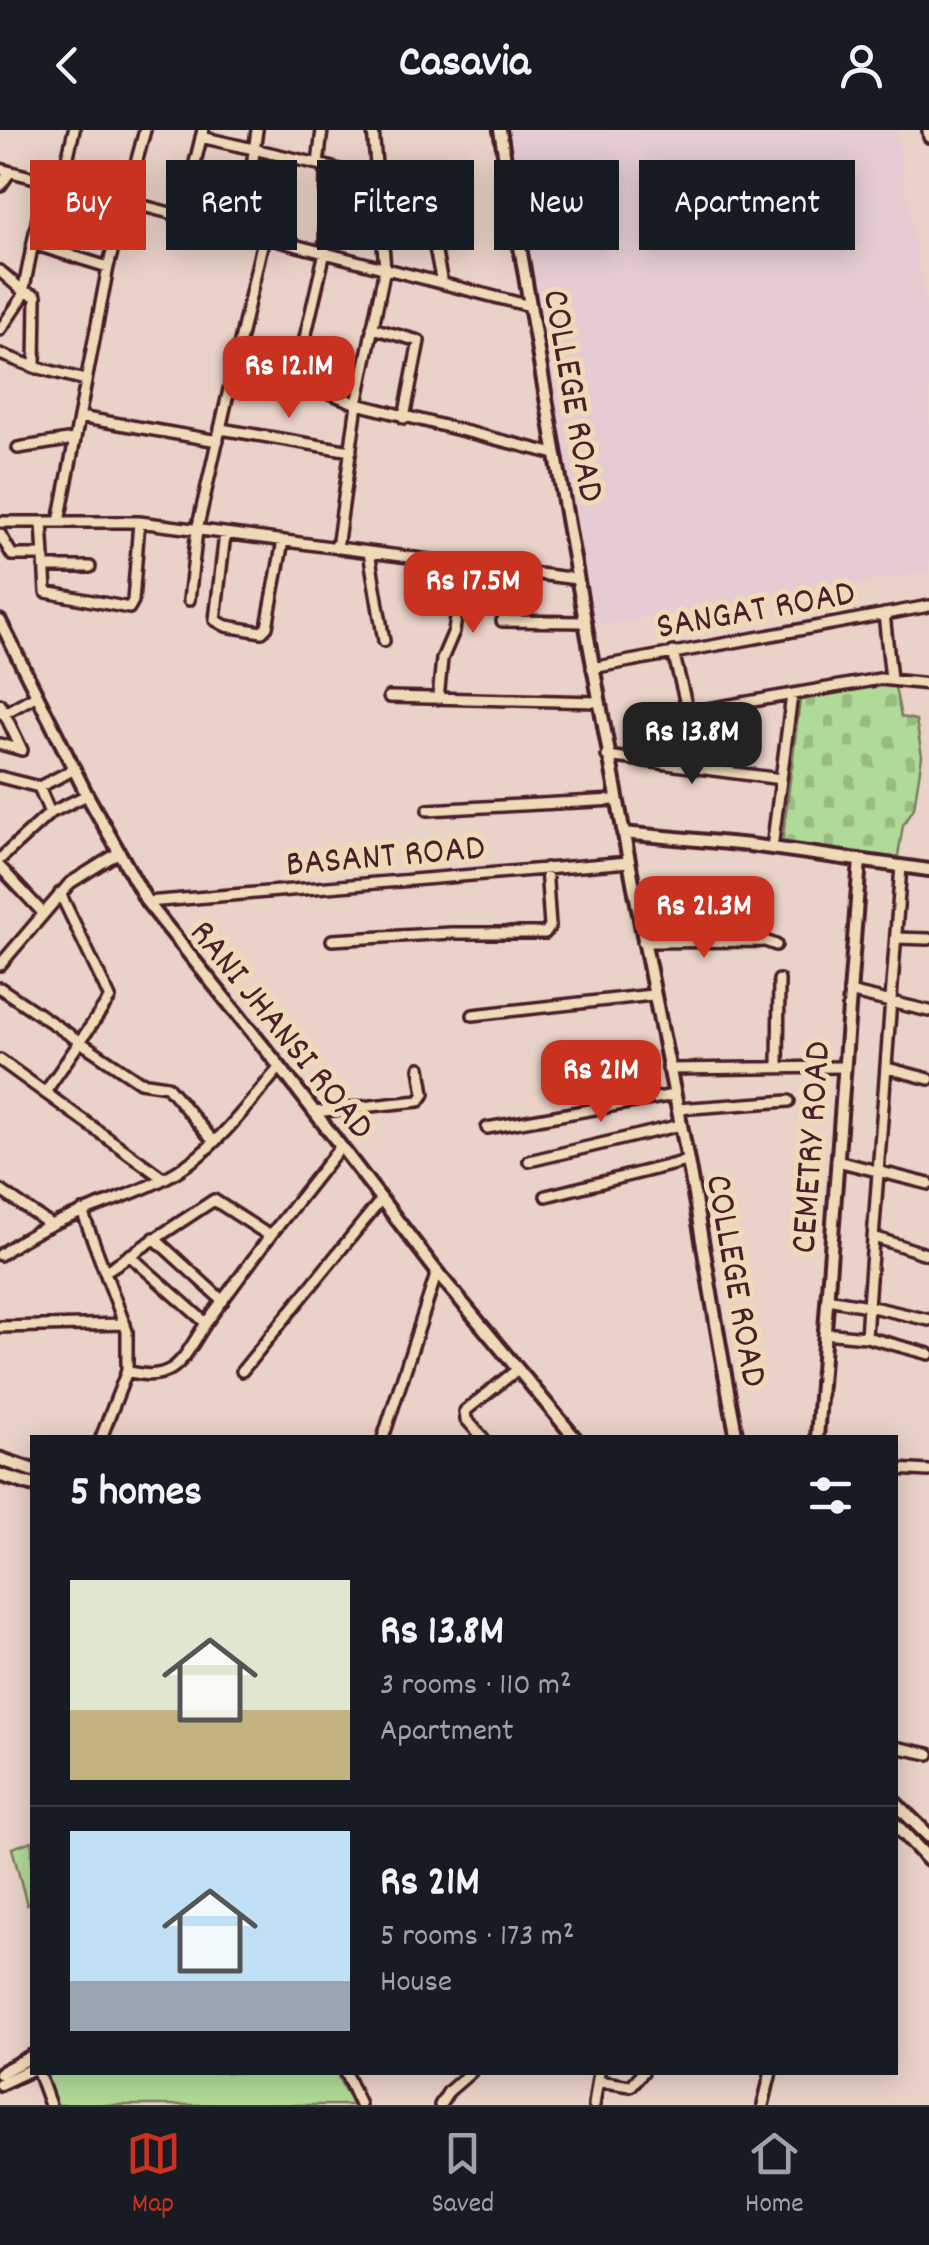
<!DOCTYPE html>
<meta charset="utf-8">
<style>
:root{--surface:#171b24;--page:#20242c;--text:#f1f3f6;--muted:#9ea1a6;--line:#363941;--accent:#c8321e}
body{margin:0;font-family:Dekko,sans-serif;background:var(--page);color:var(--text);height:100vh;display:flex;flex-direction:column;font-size:38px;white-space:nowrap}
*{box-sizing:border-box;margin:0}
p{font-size:32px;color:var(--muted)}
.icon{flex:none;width:55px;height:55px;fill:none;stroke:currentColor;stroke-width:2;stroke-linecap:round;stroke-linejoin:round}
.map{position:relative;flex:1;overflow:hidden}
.drawer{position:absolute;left:30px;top:1305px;width:868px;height:640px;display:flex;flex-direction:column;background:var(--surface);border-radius:0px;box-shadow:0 5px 25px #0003}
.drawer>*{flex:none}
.hud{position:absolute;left:30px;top:30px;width:870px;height:90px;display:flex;gap:20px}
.price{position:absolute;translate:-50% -85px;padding:0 22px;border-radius:20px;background:var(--accent);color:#fff;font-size:32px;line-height:65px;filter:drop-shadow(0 2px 5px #0008)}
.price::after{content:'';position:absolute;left:50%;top:60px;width:30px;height:22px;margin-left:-15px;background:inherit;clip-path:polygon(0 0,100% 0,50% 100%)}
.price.selected{background:#222;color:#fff}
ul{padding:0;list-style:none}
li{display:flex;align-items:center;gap:30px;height:250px;padding:0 40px}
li+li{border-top:2px solid var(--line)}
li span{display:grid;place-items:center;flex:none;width:280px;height:200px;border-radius:0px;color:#555}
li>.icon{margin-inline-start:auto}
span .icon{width:120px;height:120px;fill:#fffc;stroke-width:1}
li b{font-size:42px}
h2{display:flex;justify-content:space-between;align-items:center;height:120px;padding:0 40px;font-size:42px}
.tag{padding:0 35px;border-radius:0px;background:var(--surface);box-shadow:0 5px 25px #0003;font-size:35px;line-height:90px}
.tag.selected{background:var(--accent);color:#fff}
header{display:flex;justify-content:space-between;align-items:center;height:130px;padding:0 40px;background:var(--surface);font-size:45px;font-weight:700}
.menu{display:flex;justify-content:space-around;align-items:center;height:140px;border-top:2px solid var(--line);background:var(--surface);font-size:28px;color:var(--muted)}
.menu a{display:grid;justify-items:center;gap:5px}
.menu .selected{color:var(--accent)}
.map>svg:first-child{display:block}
.built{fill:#e5ccd3}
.cemetery{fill:url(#cemetery-stones);stroke:#7d7c61;stroke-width:2.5}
.pitch{fill:#b0da97;stroke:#7d7c61;stroke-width:2.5}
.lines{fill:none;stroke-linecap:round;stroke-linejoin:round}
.minor-casing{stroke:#4a1f2b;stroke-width:16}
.tertiary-casing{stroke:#4a1f2b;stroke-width:18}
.secondary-casing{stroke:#4a1f2b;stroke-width:19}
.minor{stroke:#efdab8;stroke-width:9}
.tertiary{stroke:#efdab8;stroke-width:10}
.secondary{stroke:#efdab8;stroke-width:11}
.labels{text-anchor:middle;stroke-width:10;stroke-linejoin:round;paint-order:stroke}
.street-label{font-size:38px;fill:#4a1f2b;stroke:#efdab8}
</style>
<header><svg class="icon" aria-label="back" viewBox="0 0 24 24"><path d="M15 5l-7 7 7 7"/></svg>Casavia<svg class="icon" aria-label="person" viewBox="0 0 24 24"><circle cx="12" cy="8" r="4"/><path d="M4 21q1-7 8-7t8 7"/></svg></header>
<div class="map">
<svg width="929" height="1975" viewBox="0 0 929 1975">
<defs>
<pattern id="cemetery-stones" width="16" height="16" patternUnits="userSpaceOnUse" patternTransform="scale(2.5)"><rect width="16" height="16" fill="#b0da97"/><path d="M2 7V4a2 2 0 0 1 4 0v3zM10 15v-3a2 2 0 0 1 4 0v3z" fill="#99bb82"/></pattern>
</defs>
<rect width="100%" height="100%" fill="#e9d2c8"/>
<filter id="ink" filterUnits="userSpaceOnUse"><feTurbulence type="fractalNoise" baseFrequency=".01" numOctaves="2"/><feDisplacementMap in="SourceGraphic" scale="20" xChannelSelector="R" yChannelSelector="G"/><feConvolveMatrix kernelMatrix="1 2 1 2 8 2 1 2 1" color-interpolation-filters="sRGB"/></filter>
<g filter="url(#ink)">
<path class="built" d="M508 0H897L929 195V442L595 496Z"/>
<path class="cemetery" d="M894 552 901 587 916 590 922 626 914 678 903 695 897 732 782 714 800 570Z"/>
<path class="pitch" d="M32 1711V1773L27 1775 12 1718Z
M50 1942 336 1943 352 1975H51L43 1956Z"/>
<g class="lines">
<g class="minor-casing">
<path id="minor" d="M928 0 929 7
M201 7 318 34 322 0
M318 34 376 50 421 48 442 153
M0 39 530 176
M0 56 10 42
M61 56 74 0
M182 86 203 0
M243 102 257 0
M33 114 108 137
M0 141 23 161 36 166 35 237 85 250
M372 198 419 211 404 288
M0 200 22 168 45 52
M0 224 37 238
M238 226 357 274 555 324
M295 251 325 122 326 36
M79 287 218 311
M221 299 351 321
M18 318 74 309
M0 392H139L577 449
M42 392 46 462 129 478 133 471 139 392
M59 392 108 137 145 0
M0 404 12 425H43
M225 404 215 490 226 496 262 502 267 497 283 411
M337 418 357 274 385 138 373 0
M369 422 384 511
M44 437H90
M189 470 197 400 264 106
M884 484 891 549
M502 491 585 492
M673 522 687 578 696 581 880 549 929 554
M592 538 929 476
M389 567 598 572
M438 569 442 529 454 501 464 436
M0 574 22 620
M3 584 37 565
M0 614 22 620
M607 626 781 649
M0 647 39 657 75 639
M39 657 50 683 87 665
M428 680 615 670
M772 718 792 565
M0 729 50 683
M901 736 868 1176 929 1190
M0 737 43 783
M147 772 629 732
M896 808 929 809
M332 810 451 803H545L550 796 546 738
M643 812 765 811 776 815
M0 835 70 753 118 723
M0 858 140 952 167 956 214 1012
M849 862 929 881
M473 885 652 865
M0 930 164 1049
M778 937 779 850
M887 938 929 949
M668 939 843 937
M46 961 110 868 60 763
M677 979 789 971
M314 982 419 971 424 964 420 938
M487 998 674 965
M529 1031 681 995
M837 1031 929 1054
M0 1060 51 1095
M546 1066 687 1031
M82 1081 127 1201V1241L101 1308
M874 1107 929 1125
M154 1108 223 1171
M0 1125C52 1084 120 1075 176 1042 218 1017 248 974 280 937
M129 1125 206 1193 270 1106
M106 1141 214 1070 270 1106 341 1016
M827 1169 868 1176 866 1207 929 1224
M0 1197 125 1194
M824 1203 866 1207
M127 1241C175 1255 183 1228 206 1193
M242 1241 381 1070
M383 1308 437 1142
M483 1308 466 1289 465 1281 518 1239
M895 1339 929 1341
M895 1617 929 1624
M38 1942 50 1975
M345 1942 360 1975
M598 1951 631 1956 643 1942
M440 1975 449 1961 471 1942
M594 1975 599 1942
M763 1975 771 1942"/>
</g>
<g class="tertiary-casing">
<path id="tertiary" d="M500 0C557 333 613 665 681 995 702 1099 716 1204 737 1308
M0 491 87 665 147 772 280 937 437 1142 575 1308
M623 703 750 715 929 740
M817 1308 860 730
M0 1943 32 1926
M0 1954 32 1939"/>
</g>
<g class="secondary-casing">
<path id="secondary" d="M0 1329 32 1340
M0 1345 32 1355
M895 1673 929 1706
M895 1694 929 1730"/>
</g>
<use href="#minor" class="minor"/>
<use href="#tertiary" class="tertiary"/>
<use href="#secondary" class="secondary"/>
</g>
</g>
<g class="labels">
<g class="street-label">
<text transform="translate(576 265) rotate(80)" y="13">COLLEGE ROAD</text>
<text transform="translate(755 477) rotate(-10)" y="13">SANGAT ROAD</text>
<text transform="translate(385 723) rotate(-5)" y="13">BASANT ROAD</text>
<text transform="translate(284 898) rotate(51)" y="13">RANI JHANSI ROAD</text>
<text transform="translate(808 1017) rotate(-86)" y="13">CEMETRY ROAD</text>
<text transform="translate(739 1150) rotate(80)" y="13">COLLEGE ROAD</text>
</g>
</g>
</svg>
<b class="price" style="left:289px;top:291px">Rs 12.1M</b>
<b class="price" style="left:473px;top:506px">Rs 17.5M</b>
<b class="price selected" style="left:692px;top:657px">Rs 13.8M</b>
<b class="price" style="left:704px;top:831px">Rs 21.3M</b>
<b class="price" style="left:601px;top:995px">Rs 21M</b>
<div class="hud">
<a class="tag selected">Buy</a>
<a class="tag">Rent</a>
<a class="tag">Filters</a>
<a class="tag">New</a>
<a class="tag">Apartment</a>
</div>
<section class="drawer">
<h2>5 homes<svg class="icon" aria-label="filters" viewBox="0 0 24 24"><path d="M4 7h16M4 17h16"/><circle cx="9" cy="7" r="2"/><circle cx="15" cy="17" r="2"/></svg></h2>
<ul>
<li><span style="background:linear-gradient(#dfe7d0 65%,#c2b280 0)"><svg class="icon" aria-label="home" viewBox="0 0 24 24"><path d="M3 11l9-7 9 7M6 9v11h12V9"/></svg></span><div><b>Rs 13.8M</b><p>3 rooms · 110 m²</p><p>Apartment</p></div></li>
<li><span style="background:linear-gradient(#bfe0f5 75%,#9aa5b1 0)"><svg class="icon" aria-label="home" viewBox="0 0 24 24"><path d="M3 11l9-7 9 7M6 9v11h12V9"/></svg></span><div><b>Rs 21M</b><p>5 rooms · 173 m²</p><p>House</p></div></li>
</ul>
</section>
</div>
<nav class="menu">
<a class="selected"><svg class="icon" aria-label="map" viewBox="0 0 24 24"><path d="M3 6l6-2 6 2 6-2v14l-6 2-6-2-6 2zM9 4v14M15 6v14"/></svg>Map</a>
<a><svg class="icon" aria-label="saved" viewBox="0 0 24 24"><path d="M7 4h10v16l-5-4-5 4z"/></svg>Saved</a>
<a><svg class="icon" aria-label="home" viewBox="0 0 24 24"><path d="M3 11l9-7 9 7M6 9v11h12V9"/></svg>Home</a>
</nav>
